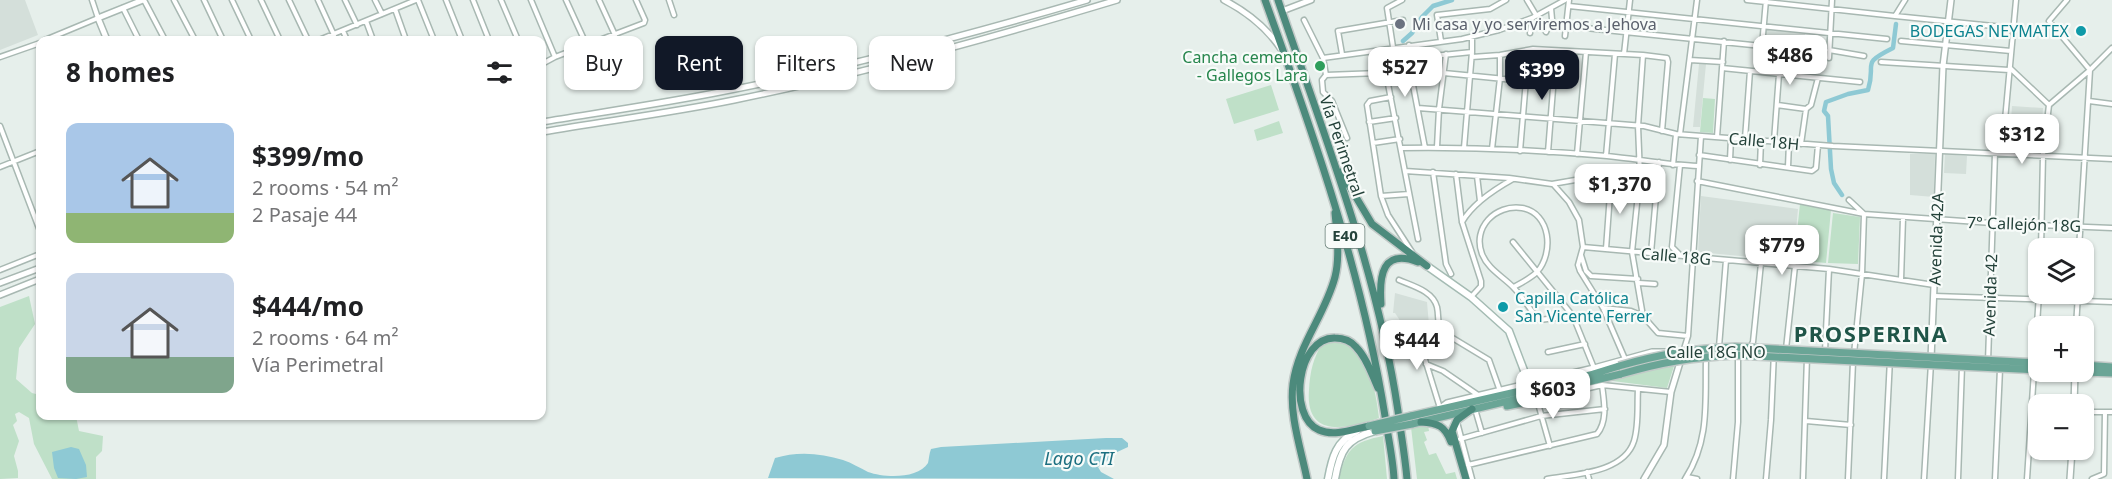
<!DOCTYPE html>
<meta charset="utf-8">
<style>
:root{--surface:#fff;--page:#f6f6f6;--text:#202124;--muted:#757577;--accent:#111827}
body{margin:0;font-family:"Noto Sans",sans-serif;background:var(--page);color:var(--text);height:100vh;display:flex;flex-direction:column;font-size:22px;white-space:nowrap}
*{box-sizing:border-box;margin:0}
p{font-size:20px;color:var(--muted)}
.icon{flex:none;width:33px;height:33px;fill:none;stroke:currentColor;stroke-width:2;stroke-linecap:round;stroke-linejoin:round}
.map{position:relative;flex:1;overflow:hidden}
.drawer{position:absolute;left:36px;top:36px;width:510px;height:384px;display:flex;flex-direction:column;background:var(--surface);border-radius:12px;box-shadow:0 2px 4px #0004}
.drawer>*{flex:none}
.hud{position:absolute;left:564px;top:36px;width:570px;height:54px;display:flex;gap:12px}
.tools{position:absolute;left:2028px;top:238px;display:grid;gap:12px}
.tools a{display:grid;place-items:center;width:66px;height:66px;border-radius:12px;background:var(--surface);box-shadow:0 2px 4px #0004;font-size:30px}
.price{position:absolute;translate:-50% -51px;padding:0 14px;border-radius:12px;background:#fff;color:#222;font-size:20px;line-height:39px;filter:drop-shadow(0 2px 3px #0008)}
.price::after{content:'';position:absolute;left:50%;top:36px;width:18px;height:14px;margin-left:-9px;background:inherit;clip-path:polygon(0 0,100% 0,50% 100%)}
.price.current{background:var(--accent);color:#fff}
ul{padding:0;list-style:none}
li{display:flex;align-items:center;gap:18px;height:150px;padding:0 30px}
li span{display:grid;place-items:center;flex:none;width:168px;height:120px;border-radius:12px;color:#555}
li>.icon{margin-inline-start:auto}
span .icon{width:72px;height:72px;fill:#fffc;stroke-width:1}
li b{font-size:26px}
h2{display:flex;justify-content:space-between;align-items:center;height:72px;padding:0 30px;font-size:26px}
.chip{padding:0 21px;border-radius:12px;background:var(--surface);box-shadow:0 2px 4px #0004;font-size:21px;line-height:54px}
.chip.current{background:var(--accent);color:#fff}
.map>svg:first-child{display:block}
.built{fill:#d4dfda}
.green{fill:#bfe0c8}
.water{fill:#8ec9d4}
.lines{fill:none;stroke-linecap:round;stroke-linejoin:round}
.canal{stroke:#8ec9d4;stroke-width:4.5}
.minor-casing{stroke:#a8b8b2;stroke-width:7}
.tertiary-casing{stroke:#a8b8b2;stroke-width:8}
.secondary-casing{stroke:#a4bbb3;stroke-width:9}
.primary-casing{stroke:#c2cac8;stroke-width:10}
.trunk-casing{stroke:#c2cac8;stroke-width:10}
.minor{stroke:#fff;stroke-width:4}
.tertiary{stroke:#fff;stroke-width:5}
.secondary{stroke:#fff;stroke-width:6}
.primary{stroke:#6aa596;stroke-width:7}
.trunk{stroke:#4c8a7c;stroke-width:7}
.primary-bridge-casing{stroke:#c2cac8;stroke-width:10;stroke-linecap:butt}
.primary-bridge{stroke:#6aa596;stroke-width:7}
.worship-dot{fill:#6b7280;stroke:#f7fbf9;stroke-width:2}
.culture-dot{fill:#0f9aa8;stroke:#f7fbf9;stroke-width:2}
.leisure-dot{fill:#2e9e5b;stroke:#f7fbf9;stroke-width:2}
.labels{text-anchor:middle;stroke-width:4.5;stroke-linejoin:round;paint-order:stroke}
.shield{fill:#f7fbf9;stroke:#637a73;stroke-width:1.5}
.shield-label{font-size:15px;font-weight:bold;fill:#24423a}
.worship-label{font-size:16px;fill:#5b616d;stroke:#f7fbf9;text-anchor:start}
.culture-label{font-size:16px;fill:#0d838f;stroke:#f7fbf9;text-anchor:end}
.leisure-label{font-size:16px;fill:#27864d;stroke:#f7fbf9;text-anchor:end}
.street-label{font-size:16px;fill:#24423a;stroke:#f7fbf9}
.water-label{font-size:18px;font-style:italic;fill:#1c6f80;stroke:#f7fbf9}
.district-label{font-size:22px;font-weight:bold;letter-spacing:1.5px;fill:#1f5548;stroke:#f7fbf9}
</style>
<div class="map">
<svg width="2112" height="479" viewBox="0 0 2112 479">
<rect width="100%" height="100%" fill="#e6efeb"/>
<path class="built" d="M0 0H25L38 35 0 50Z
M1766 29 1805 33V58L1763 54Z
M1538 52 1536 78 1514 77 1516 55Z
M1699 64H1706L1700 127H1693Z
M2012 106 2043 108 2040 151 2009 149Z
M1910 154H1935L1934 197 1910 195Z
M1945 154 1967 156 1966 174 1944 173Z
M1701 196 1798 209 1793 261 1698 252Z
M1395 293 1427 302 1429 325 1403 329 1399 319 1395 313H1393Z"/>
<path class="green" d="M1271 85 1279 110 1234 124 1226 99Z
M1703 98 1715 99 1713 133 1700 132Z
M1279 121 1283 133 1257 141 1254 130Z
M1800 204 1831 210 1826 263 1794 260Z
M1833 213 1860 217 1858 264 1828 263Z
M29 296 35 324 19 348 16 379 32 393 40 395V416H76L79 431 103 436 102 451 96 457V479H52L34 444 29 418 19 412 15 414 17 421 13 425 19 441 14 456 18 471V478L0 479V307Z
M1336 340C1368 346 1376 391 1379 418 1347 429 1305 439 1309 390 1310 372 1313 358 1323 342Z
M1675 363 1667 388 1605 380Z
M1428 425 1429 431 1424 432 1427 440 1424 442 1429 455 1436 453 1446 474 1455 472 1457 479H1417L1411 427Z
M1383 436 1387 479H1339C1346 449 1353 442 1383 436Z"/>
<path class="water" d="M1106 438H1122L1128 443V447L1115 453 1113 457 1098 467 1101 472 1114 479 768 478 775 458C797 451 821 453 843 460 852 463 860 468 868 472 885 478 918 479 928 463 929 459 929 454 931 449L941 447Z
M71 447 79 449 86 465 87 477 76 479 58 478 54 468 52 452Z"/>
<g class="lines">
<path class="canal" d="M1403 41 1412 33 1422 17 1433 6 1452 0
M1842 195 1834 183 1831 169 1828 116 1824 111 1826 102 1848 94 1868 90C1877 62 1859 65 1893 48L1896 24"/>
<g class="minor-casing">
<path id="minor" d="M144 0 165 40
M174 0 195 40
M204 0 223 40
M232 0 251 40
M261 0 280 40
M289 0 308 40
M318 0 334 35
M345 0 357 25
M375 0 382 14
M418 0 434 40
M446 0 462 40
M473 0 489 40
M501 0 518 40
M531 0 555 57
M566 0 587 46
M599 0 615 35
M669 0 674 15
M1527 0 1536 15
M1747 0 1895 16
M1905 0 1895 16 2013 28
M2067 0 2049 21 2090 70 2079 249
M1569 6 1887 39
M123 8 139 40
M395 9 406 40
M1304 20 1323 58 1326 75 1379 73
M366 21 373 40
M1566 26 1762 46 1766 0
M343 31 347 40
M1546 32 1552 19 1551 8
M1530 33 1532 18
M1565 36 1569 0
M45 40 98 18 92 0
M319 40 416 0
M1441 41 1437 15 1490 9 1506 0
M1901 41 2011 51
M1409 45 1412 80 1425 148
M1393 47 1387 8 1402 0
M1829 50 1864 56
M1342 54 1338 31 1403 20
M1624 54 1630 0
M1643 55 1638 126 1640 175 1632 252 1643 316 1658 333 1688 336
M0 57 40 43
M1472 57 1500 55 1533 49 1643 55 1667 58 1668 62 1662 131
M1323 58 1462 39 1499 30 1532 18 1565 0
M1829 58 1832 0
M1393 60 1472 52
M1690 60 1723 62
M1881 62 2009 70
M542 64 555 57 644 23 645 20 636 0
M1722 68 1860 82
M2010 68 2049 105
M1444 73 1555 84
M1326 75 1322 80 1323 92 1332 101 1347 138
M1422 78 1443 77
M1388 84 1418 239
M1391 97 1370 101 1367 105 1381 196 1388 215 1412 252
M2089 101 2112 104
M1777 105 1806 109 1801 144
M1418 108 1644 126 1676 134 1833 146 2112 159
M1806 109 1811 105 1818 78
M1369 122 1396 118
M0 126 40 231
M1680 134 1697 0
M1717 137 1724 41
M1745 139 1750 71
M1774 141 1779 74
M1373 143 1400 139
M1437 147 1439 109 1446 54
M1402 148C1470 147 1539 150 1607 156 1638 159 1667 165 1698 166
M1464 148 1472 52V37
M1492 149 1500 78V55
M1520 151 1526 80
M1548 152 1556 51
M2002 153 2016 0
M1577 154 1586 52
M1699 155 1812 171 1816 168 1818 145
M1606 156 1615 54
M1730 160 1731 138
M1673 165 1676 134
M1760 165 1761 141
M0 167 40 151
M1788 167 1789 143
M1405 171 1509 178 1552 184 1581 179 1617 181 1639 186
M1433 172 1446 264 1451 274
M1456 174 1462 222 1481 281V286L1471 297
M1477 176 1480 201
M1697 181 1864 214 1992 223 2112 228
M1553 184 1569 202 1579 220 1583 247 1578 265 1580 271 1603 308 1625 359
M1381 196 1409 194
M1849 200 1864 214
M1462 222C1473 203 1495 189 1513 179
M1513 242 1573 316 1594 368
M1583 247 1829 269 1934 285
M1606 249 1611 180
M2041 249 2043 155 2049 105 2090 70 2112 48
M1651 253 1659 162
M1679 254 1672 247 1680 165
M1581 255 1586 271 1591 276 1638 279
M0 270 40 254
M1399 280C1413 286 1433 291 1437 307 1439 316 1437 324 1441 331L1489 360 1500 391
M1901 280 1903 218
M1639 283 1655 284
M1514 287C1521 283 1531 278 1537 272 1554 253 1551 213 1522 208 1495 204 1472 228 1482 254 1488 269 1502 276 1513 287 1523 297 1530 310 1539 320L1573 316
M1934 296 2112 302
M1603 308 1631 311 1643 316
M1415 327 1440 408
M2076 327 2078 294
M1719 347 1726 260
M1750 347 1753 342 1761 263
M1786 349 1795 266
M1825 351 1829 269
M1548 352 1585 344
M1683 352 1688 336 1701 136
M1854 354 1862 274 1864 214
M1988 362 1995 153
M1426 364 1443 371 1478 395
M1475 409 1482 433
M2084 412H2112
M1806 421 1851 425
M1457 422 1472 479
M1460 439 1541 416 1605 409
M1550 446 1537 400 1602 385 1671 392
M1468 465 1597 434C1608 421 1604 401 1602 385
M1587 472 1589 479
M1687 477 1697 479
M1547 479C1575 474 1624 473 1634 441 1639 425 1637 405 1638 389
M1685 479C1710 441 1705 401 1706 358
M1733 479 1738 422V354
M1766 479 1771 420 1774 352
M1803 479 1807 357
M1848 479 1853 362
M1884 479 1890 359
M1924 479 1931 363
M1958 479 1962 366
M1995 479 2000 369
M2027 479 2039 294
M2092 479 2104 474 2105 412"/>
</g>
<g class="tertiary-casing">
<path id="tertiary" d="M1224 0C1247 12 1267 28 1281 49
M1282 11 1311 0
M107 40 98 18 143 0
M542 122C603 112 665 103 725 91 848 67 968 35 1087 0
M542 132C606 121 670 113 734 100 863 74 991 38 1117 0
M0 283 40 268
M0 295 40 279
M1721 351H1745
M1931 359 1943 66 1951 0
M1943 361 1985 364
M2074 405 2075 372
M1439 409 1447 403 1594 368 1652 352H1667
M1644 479 1664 445 1671 392 1681 359
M2070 479 2072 450"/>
</g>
<g class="secondary-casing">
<path id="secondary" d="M1427 266 1471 297 1509 331 1531 389
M1328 479C1332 457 1336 441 1357 431
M1335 479C1340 450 1346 439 1375 431"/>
</g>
<g class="primary-casing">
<path id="primary" d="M2084 365 2112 367
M2083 372 2112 373
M1507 406 1537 400
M1411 416 1590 375 1619 366
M1412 424 1621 374"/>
</g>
<g class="trunk-casing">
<path id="trunk" d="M1265 0C1314 136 1362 272 1385 416 1388 437 1393 458 1394 479
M1278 0C1324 135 1377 269 1398 411 1401 434 1405 456 1407 479
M1341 172 1372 224 1427 266
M1381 304C1379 276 1382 248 1418 262
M1421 422C1438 423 1445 426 1451 442
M1369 426C1354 429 1334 437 1319 430 1287 416 1297 337 1335 338 1343 338 1351 341 1356 347 1367 358 1372 375 1378 388
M1307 479C1301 449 1289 415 1293 384 1298 345 1325 315 1335 277 1340 257 1337 234 1335 213
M1466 479 1452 431 1457 420 1472 409"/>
</g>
<use href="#minor" class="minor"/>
<use href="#tertiary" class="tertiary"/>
<use href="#secondary" class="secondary"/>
<use href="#primary" class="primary"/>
<use href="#trunk" class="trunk"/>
<g class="primary-bridge-casing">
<path id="primary-bridge" d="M1619 366C1661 354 1692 349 1735 347L2038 363
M1621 374C1662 362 1693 357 1735 355L2038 370
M1369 426 1411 416
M1375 431 1412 424"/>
</g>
<use href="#primary-bridge" class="primary-bridge"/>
</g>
<circle class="worship-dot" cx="1400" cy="24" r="6"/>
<g class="culture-dot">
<circle cx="2081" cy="31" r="6"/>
<circle cx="1503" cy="307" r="6"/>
</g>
<circle class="leisure-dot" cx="1320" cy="66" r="6"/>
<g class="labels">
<rect class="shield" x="1325.5" y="224" width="39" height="24" rx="4.5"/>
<g class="shield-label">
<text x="1345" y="241">E40</text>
</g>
<g class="worship-label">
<text x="1412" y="30">Mi casa y yo serviremos a Jehova</text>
</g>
<g class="culture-label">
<text x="2069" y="37">BODEGAS NEYMATEX</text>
<text x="1515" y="304" text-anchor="start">Capilla Católica<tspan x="1515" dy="18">San Vicente Ferrer</tspan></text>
</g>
<g class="leisure-label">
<text x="1308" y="63">Cancha cemento<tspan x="1308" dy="18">- Gallegos Lara</tspan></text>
</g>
<g class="street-label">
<text transform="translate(1764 141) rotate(5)" y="6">Calle 18H</text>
<text transform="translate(1342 146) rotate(71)" y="6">Vía Perimetral</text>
<text transform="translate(2024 224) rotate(2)" y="6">7° Callejón 18G</text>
<text transform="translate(1936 239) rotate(-88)" y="6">Avenida 42A</text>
<text transform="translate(1676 256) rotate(5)" y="6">Calle 18G</text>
<text transform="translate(1990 295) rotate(-88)" y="6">Avenida 42</text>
<text x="1716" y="358">Calle 18G NO</text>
</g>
<g class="water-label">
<text x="1079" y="465">Lago CTI</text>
</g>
<g class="district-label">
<text x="1871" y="342">PROSPERINA</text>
</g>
</g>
</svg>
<div class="tools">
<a><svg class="icon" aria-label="layers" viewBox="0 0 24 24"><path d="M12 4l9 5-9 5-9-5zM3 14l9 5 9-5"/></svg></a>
<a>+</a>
<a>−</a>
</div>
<b class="price" style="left:1790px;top:86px">$486</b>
<b class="price" style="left:1405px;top:98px">$527</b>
<b class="price current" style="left:1542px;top:101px">$399</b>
<b class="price" style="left:2022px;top:165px">$312</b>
<b class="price" style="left:1620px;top:215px">$1,370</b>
<b class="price" style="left:1782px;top:276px">$779</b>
<b class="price" style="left:1417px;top:371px">$444</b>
<b class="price" style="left:1553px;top:420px">$603</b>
<div class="hud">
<a class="chip">Buy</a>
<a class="chip current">Rent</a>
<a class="chip">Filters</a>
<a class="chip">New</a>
</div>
<section class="drawer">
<h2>8 homes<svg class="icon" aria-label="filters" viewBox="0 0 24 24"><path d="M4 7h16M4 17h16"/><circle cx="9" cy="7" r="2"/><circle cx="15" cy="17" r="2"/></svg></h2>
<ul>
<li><span style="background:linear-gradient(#a9c7e8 75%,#8fb573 0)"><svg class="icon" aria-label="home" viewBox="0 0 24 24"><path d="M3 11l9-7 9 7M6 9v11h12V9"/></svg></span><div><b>$399/mo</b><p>2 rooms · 54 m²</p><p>2 Pasaje 44</p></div></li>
<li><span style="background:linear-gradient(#c9d6e8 70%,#7fa58c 0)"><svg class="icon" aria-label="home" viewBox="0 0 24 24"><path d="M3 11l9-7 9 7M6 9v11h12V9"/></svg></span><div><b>$444/mo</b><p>2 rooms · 64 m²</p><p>Vía Perimetral</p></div></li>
</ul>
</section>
</div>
